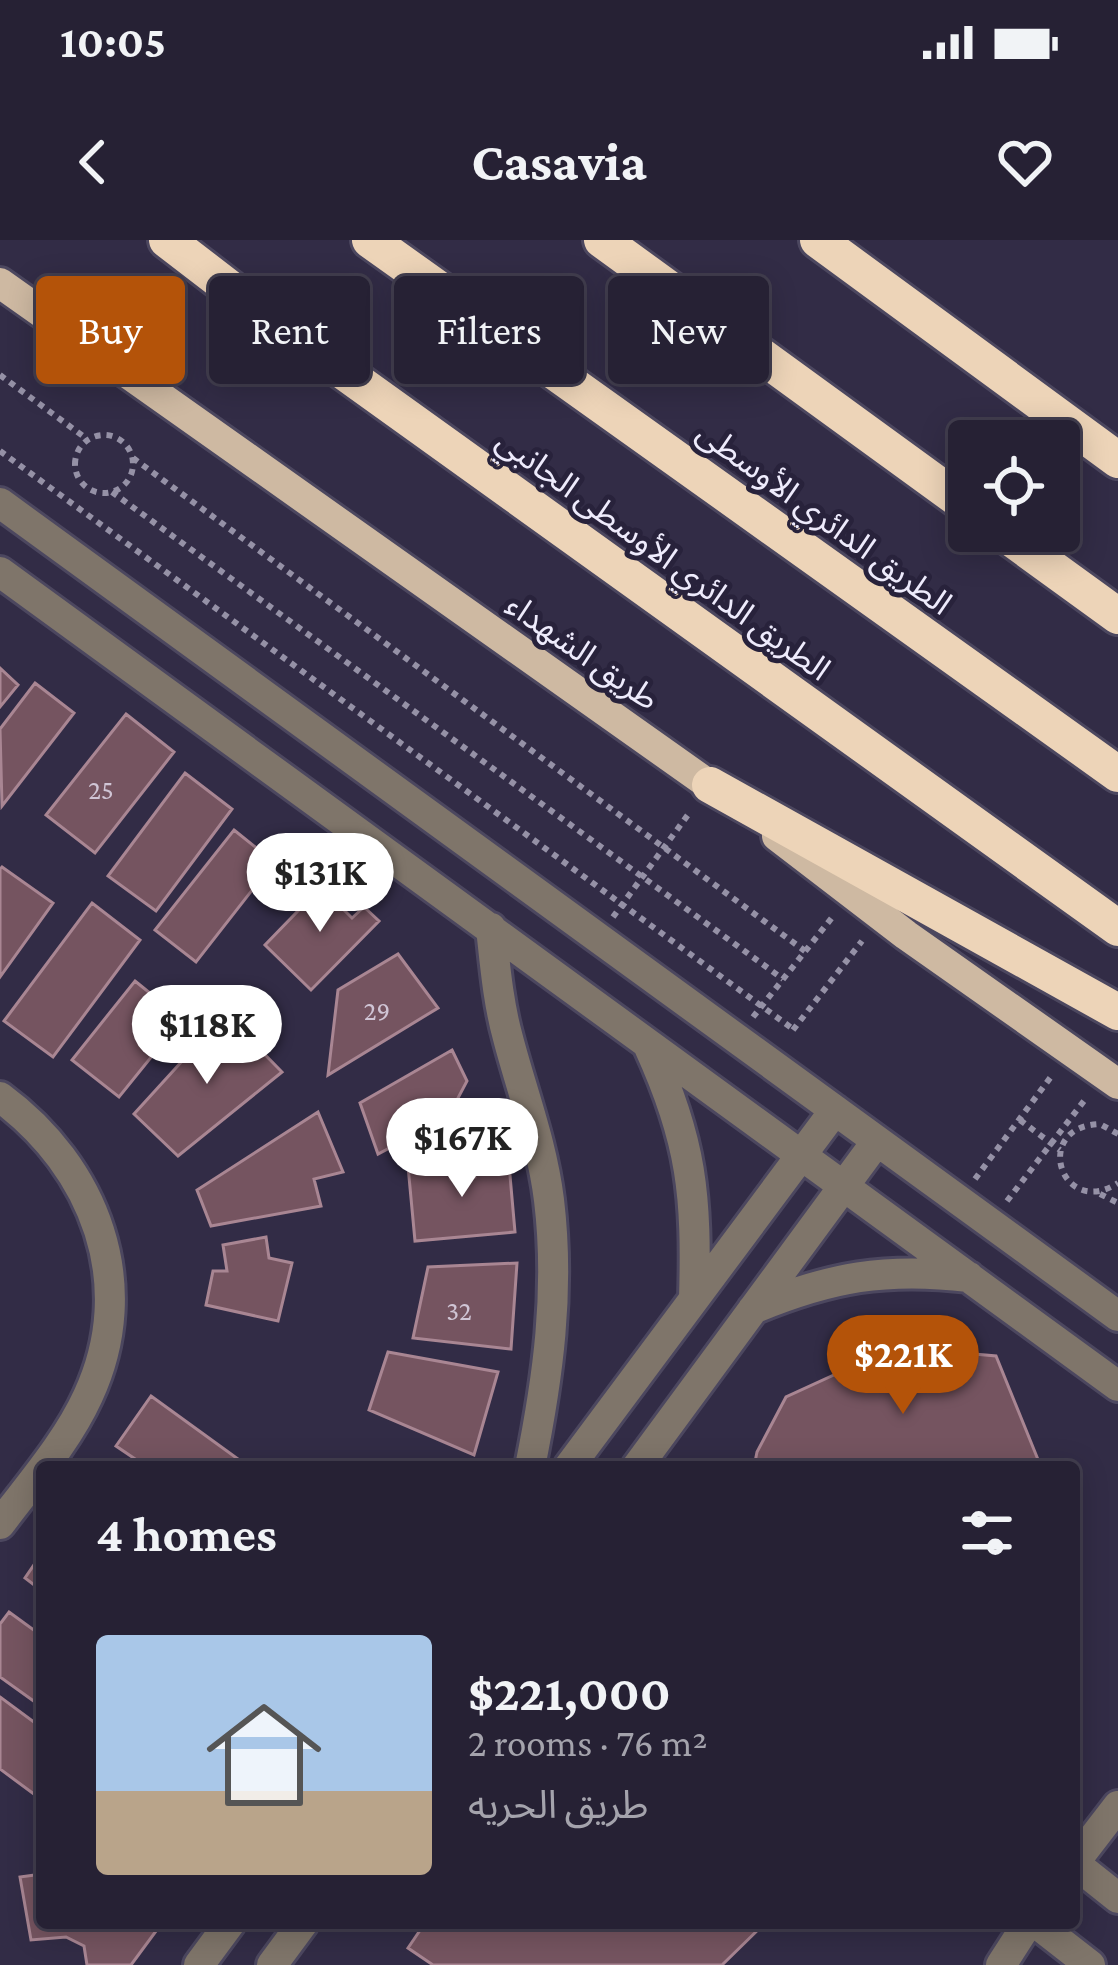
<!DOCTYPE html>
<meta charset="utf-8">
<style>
:root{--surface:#262134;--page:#322e40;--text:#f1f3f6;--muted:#a4a3ac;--line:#423e4f;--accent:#b45309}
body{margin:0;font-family:"Crimson Pro","Noto Sans Arabic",serif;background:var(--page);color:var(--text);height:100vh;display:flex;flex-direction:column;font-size:45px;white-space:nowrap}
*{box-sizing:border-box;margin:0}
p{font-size:39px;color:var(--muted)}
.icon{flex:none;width:66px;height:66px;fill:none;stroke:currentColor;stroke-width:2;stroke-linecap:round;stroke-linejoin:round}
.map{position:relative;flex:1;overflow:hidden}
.drawer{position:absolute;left:36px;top:1221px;width:1044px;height:468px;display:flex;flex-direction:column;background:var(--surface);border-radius:12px;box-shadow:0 6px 30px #0003,0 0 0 3px var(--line)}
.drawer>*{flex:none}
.banner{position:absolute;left:36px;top:36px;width:1047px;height:108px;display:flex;gap:24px}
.fabs{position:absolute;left:948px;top:180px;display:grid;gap:24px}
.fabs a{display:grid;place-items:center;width:132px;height:132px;border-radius:12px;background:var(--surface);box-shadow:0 6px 30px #0003,0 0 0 3px var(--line);font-size:60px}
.price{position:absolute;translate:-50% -102px;padding:0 27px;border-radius:42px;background:#fff;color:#222;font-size:39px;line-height:78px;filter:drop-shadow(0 3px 6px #0008)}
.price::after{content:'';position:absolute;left:50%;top:72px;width:36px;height:27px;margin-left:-18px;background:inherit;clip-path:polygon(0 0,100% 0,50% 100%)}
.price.selected{background:var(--accent);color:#fff}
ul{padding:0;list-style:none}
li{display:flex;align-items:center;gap:36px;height:300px;padding:0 60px}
li span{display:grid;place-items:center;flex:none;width:336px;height:240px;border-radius:12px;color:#555}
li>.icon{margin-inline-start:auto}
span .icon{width:144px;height:144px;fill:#fffc;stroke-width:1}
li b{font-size:51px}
h2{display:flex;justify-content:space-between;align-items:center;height:144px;padding:0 60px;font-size:51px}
.pill{padding:0 42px;border-radius:12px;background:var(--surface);box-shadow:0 6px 30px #0003,0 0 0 3px var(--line);font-size:42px;line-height:108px}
.pill.selected{background:var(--accent);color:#fff}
.status{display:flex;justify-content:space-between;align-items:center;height:84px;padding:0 60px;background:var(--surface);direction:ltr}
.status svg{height:33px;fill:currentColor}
header{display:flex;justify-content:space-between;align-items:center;height:156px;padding:0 60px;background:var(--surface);font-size:54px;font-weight:700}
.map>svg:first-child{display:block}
.building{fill:#755460;stroke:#a98693;stroke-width:3}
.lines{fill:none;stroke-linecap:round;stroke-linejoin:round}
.minor-casing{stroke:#4c475f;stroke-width:36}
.major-casing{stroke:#4c475f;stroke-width:36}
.highway-casing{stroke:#4c475f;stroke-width:42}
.path{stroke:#9591a6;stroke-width:6;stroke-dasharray:6 6;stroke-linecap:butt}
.minor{stroke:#7f756a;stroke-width:30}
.major{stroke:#ceb9a2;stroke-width:30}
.highway{stroke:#edd4b8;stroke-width:36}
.labels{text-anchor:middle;stroke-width:10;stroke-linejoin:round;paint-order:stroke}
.number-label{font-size:27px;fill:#d0c5d5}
.street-label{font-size:33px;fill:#eeebfc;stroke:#28223b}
</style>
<div class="status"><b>10:05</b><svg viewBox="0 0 49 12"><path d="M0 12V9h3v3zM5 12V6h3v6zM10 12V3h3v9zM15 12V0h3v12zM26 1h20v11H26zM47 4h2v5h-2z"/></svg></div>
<header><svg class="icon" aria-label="back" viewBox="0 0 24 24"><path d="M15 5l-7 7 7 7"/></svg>Casavia<svg class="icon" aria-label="heart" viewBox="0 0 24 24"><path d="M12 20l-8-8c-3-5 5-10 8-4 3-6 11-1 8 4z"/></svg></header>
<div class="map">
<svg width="1118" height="1725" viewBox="0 0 1118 1725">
<rect width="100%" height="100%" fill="#322c46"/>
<path class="building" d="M0 428 18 445 0 467Z
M35 443 74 473 2 566 0 489Z
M126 474 174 512 95 613 46 575Z
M185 533 232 569 156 671 108 636Z
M234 590 274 622 196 722 155 690Z
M2 627 53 663 0 737V629Z
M329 639 350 660 342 668 352 678 364 667 379 681 311 750 265 705Z
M92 663 140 700 53 817 4 781Z
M398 714 438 768 328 835 338 750Z
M135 741 182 779 119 857 72 820Z
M225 774 282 832 178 916 134 874Z
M452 810 467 841 448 877 378 914 360 863Z
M318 872 343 932 314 939 321 966 211 986 197 950Z
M508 913 515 992 415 1001 408 926 449 922 451 939 475 937 473 917Z
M266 997 269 1018 292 1023 278 1081 206 1065 213 1031H227L223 1005Z
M517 1023 511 1109 413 1098 428 1027Z
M895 1107 996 1116 1041 1227H754L757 1212 786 1157Z
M388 1112 498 1132 474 1215 369 1170Z
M151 1156 249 1227H147L116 1206Z
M42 1313V1351L25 1338Z
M9 1372 42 1396V1467L0 1437V1384Z
M0 1457 42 1488V1560L0 1529Z
M42 1634V1683H162L131 1725H87L84 1706 66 1697 31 1700 20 1637Z
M425 1683H765L722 1725H433L408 1708Z"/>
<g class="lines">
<g class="minor-casing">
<path id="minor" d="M0 263 1118 1076
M0 332 1118 1146
M491 688C495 724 498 762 508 798 522 852 542 903 549 960 560 1051 548 1138 530 1227
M649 807C692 901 697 956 694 1059
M0 857C95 927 140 1044 88 1156 67 1202 30 1244 0 1284
M753 1069C830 1037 886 1027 969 1037
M569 1227 835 870
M637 1227 877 901
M1074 1623 1118 1566
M1074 1623 1118 1658
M1036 1683 1090 1725
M199 1725 230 1683
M272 1725 303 1683
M1001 1725 1028 1683"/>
</g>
<g class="major-casing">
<path id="major" d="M0 43 725 556
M777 596 906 695 1118 844"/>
</g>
<g class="highway-casing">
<path id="highway" d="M167 0 262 73 1118 688
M370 0 1118 534
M602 0 969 267
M818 0 1118 220
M1001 291 1118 376
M710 545 1118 772"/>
</g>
<path class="path" d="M0 135 87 199
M75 224a29 29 0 1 1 58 0a29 29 0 1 1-58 0Z
M0 211 793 789
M133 218 805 711
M112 252 783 739
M613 677 690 572
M753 777 834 675
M793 790 862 701
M1020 880 1060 910
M1118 894 1100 884C1031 886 1061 980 1118 943
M975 939 1053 834
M1100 954 1118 963
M1007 961 1087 857"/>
<use href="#minor" class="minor"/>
<use href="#major" class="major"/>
<use href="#highway" class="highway"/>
</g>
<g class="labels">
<g class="number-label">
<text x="101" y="559">25</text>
<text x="377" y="780">29</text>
<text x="459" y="1080">32</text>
</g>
<g class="street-label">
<text transform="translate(825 277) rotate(36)" y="12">الطريق الدائري الأوسطى</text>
<text transform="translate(664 314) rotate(36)" y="12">الطريق الدائري الأوسطى الجانبي</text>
<text transform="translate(583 411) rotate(35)" y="12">طريق الشهداء</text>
</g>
</g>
</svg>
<div class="fabs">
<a><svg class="icon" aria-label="locate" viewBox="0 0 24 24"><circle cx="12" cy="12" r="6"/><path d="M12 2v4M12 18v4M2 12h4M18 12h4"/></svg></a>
</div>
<b class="price" style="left:320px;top:695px">$131K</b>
<b class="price" style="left:207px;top:847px">$118K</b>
<b class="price" style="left:462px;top:960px">$167K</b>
<b class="price selected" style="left:903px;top:1177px">$221K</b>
<div class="banner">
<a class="pill selected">Buy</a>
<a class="pill">Rent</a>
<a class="pill">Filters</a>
<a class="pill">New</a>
</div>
<section class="drawer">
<h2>4 homes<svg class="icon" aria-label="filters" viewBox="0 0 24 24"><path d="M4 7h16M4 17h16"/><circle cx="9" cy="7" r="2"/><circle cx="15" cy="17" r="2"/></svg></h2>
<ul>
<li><span style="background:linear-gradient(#a9c7e8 65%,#b9a48a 0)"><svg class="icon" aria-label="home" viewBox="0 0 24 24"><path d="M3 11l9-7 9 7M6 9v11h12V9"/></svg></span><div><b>$221,000</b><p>2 rooms · 76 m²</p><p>طريق الحريه</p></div></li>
</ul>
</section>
</div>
